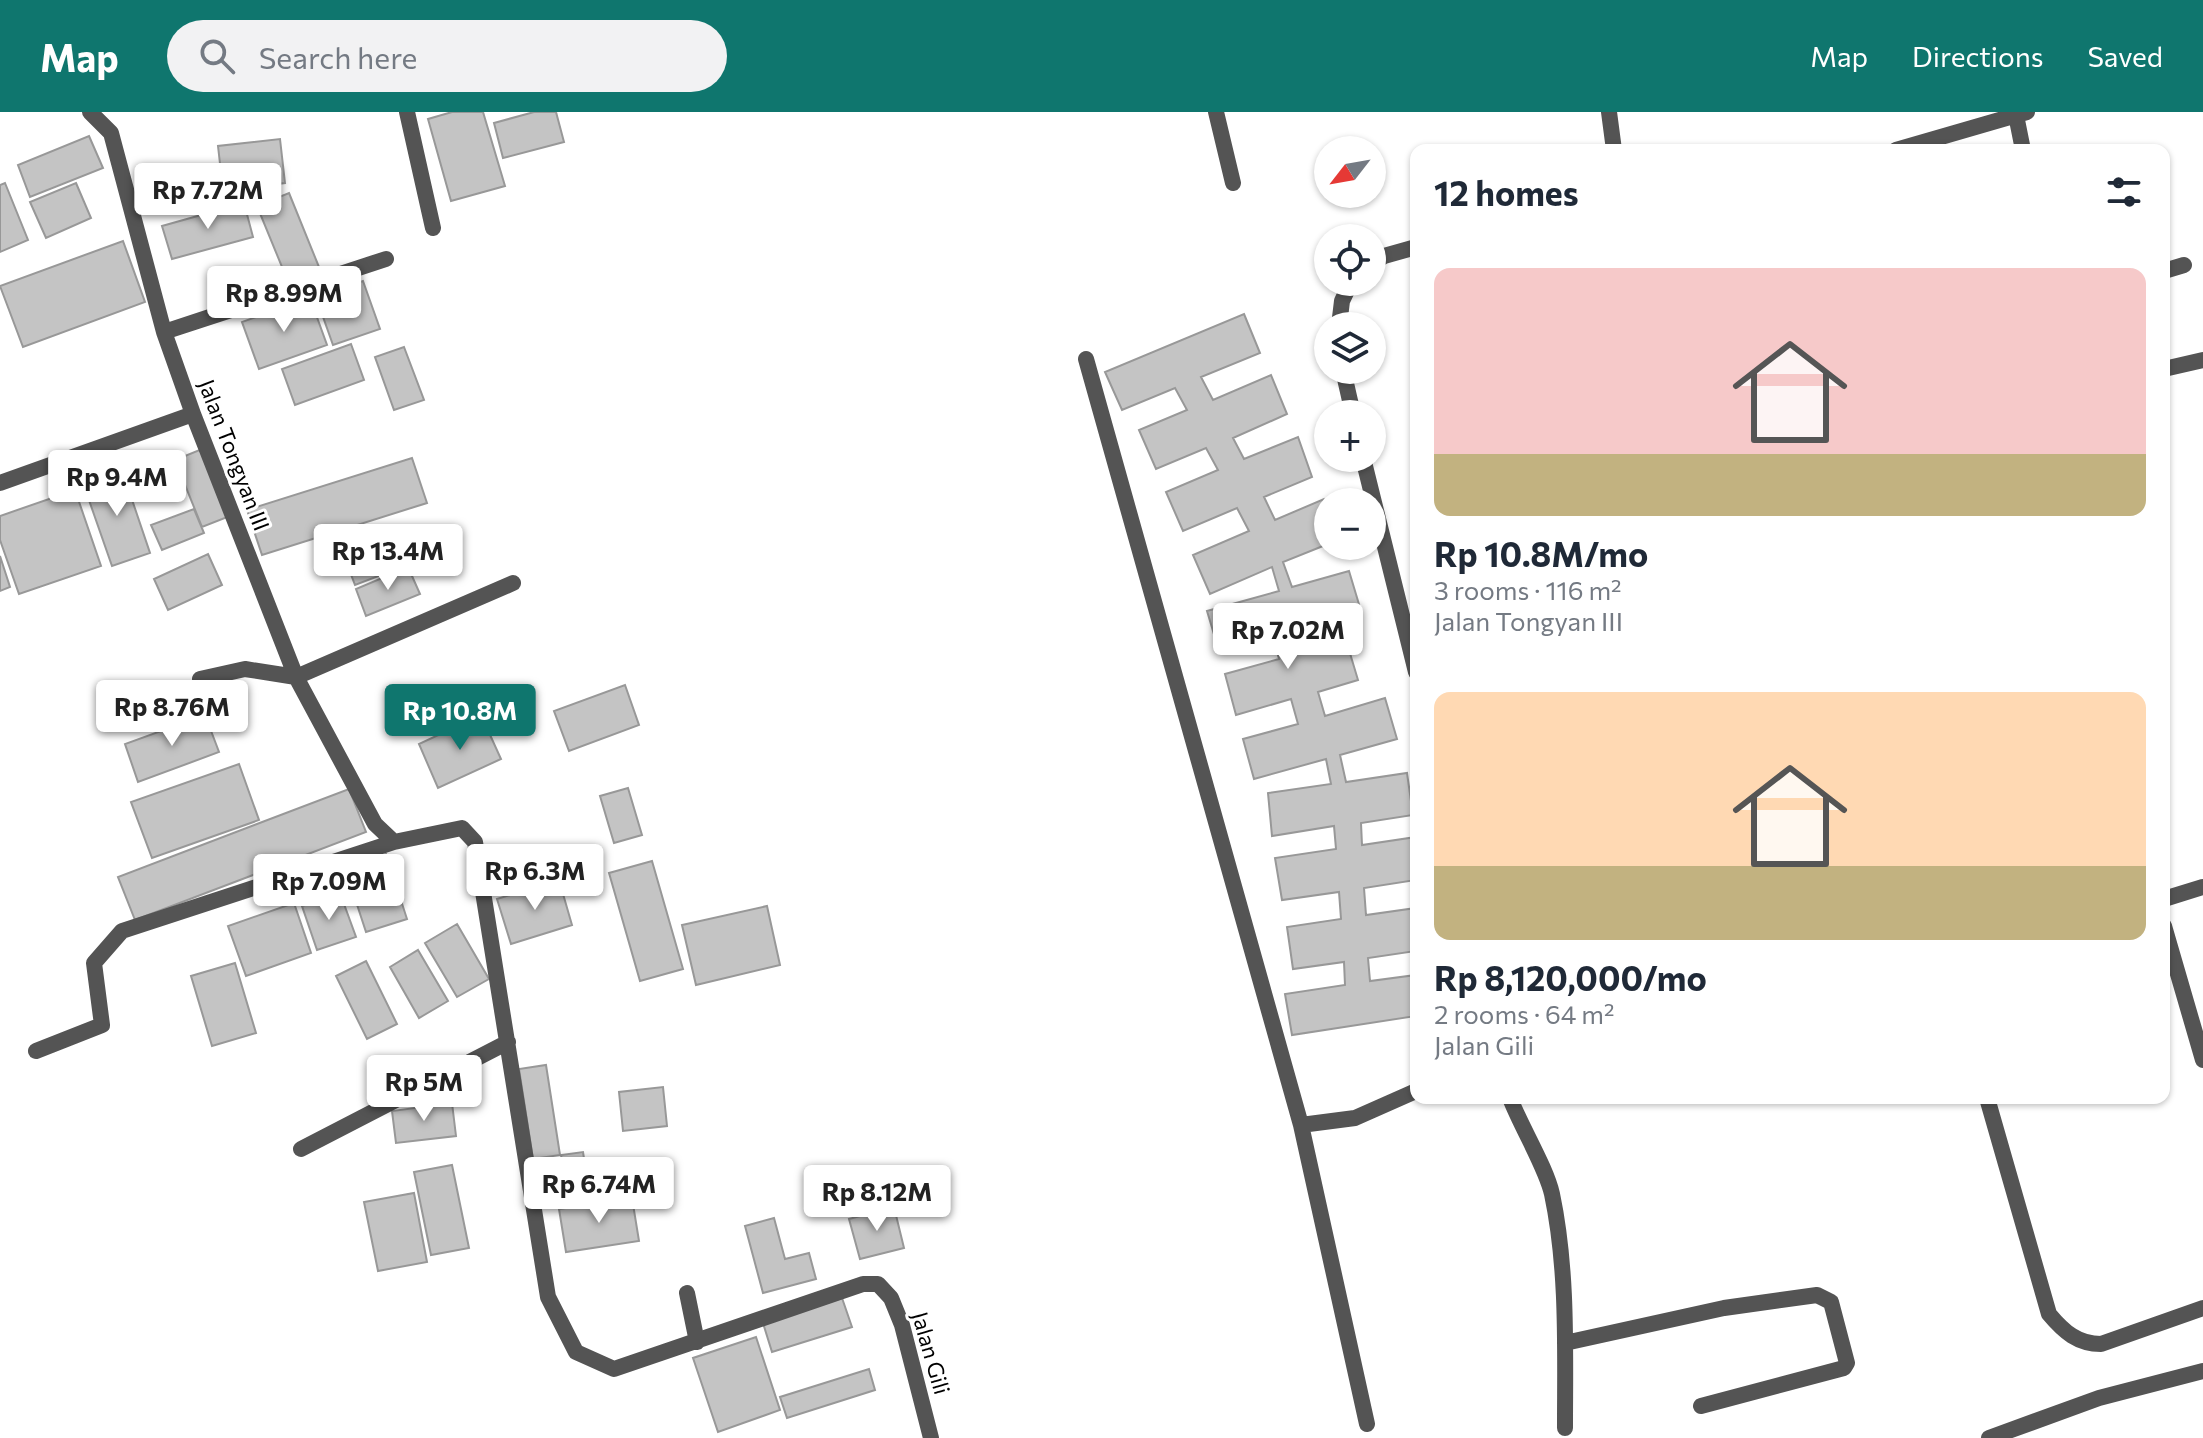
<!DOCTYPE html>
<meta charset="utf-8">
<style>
:root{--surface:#fff;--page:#f2f2f3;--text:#1f2937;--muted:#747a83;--accent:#0f766e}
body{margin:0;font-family:Commissioner,sans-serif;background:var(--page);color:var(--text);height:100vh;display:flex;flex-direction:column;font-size:30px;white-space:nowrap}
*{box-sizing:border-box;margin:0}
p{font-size:26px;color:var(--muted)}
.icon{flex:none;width:44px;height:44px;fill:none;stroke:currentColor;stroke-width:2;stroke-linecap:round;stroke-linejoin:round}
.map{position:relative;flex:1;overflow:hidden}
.sheet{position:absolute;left:1410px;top:32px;width:760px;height:960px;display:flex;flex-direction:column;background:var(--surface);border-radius:16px;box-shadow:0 2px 6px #0004}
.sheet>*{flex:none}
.needle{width:52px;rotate:239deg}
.fabs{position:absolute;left:1314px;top:24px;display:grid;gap:16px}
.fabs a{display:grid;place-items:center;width:72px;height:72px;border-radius:50%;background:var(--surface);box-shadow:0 2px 6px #0004;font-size:40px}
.price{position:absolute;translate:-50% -68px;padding:0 18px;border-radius:8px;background:#fff;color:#222;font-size:26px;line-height:52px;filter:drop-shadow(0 2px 4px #0008)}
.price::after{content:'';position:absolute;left:50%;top:48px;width:24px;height:18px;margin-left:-12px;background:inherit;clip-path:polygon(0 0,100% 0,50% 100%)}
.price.on{background:var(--accent);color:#fff}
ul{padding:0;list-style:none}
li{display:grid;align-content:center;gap:16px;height:424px;padding:0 24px}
li span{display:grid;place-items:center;height:248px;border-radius:16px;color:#555}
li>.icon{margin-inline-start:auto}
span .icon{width:144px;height:144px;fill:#fffc;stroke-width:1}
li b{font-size:34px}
h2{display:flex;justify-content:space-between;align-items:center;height:96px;padding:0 24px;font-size:34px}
header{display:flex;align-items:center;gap:48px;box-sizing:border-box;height:112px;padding:0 40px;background:var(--accent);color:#fff}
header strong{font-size:38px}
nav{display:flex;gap:44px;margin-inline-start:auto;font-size:28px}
.search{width:560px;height:72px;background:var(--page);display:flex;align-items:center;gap:20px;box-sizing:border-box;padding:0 28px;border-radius:44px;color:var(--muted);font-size:30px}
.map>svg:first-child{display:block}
.building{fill:#c4c4c4;stroke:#989898;stroke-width:2}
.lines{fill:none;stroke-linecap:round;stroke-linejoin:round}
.lane{stroke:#545454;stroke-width:16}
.street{stroke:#545454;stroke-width:16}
.labels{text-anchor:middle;stroke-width:6;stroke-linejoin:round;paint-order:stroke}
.street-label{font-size:22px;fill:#000;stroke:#fff}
</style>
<header>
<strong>Map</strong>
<div class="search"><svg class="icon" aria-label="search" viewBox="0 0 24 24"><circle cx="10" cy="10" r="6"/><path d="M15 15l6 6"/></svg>Search here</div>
<nav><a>Map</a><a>Directions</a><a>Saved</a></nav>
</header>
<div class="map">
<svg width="2203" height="1326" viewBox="0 0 2203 1326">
<rect width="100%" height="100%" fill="#fff"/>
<path class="building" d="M452 0H483L505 74 451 89 428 7Z
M534 0H556L564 30 503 46 494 11Z
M89 24 103 56 30 85 18 53Z
M280 27 285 71 223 78 218 34Z
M5 71 28 128 0 140V73Z
M76 71 91 106 46 126 30 90Z
M289 81 321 160 289 172 257 94Z
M244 91 253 125 172 147 162 114Z
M123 129 145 190 23 235 0 174Z
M363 169 380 217 333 233 316 185Z
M310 186 327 233 259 257 242 210Z
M1244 202 1260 241 1201 265 1213 288 1271 263 1287 302 1233 326 1244 347 1298 325 1312 365 1264 385 1275 408 1324 387 1328 397V432L1283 450 1292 475 1349 459 1361 499 1300 516 1307 539 1346 528 1358 568 1318 580 1325 604 1385 586 1397 627 1340 643 1346 670 1407 661 1413 703 1361 711 1362 733 1416 725V768L1364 776 1366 803 1416 796V839L1368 846 1370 869 1416 863V904L1292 923 1285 882 1345 873 1344 850 1293 857 1287 815 1341 807 1339 780 1282 788 1275 746 1336 737 1334 714 1272 724 1268 681 1331 672 1326 647 1254 667 1243 627 1298 612 1291 587 1236 603 1225 562 1279 547 1273 524 1219 539 1207 499 1279 479 1272 455 1210 482 1193 443 1249 419 1237 396 1183 419 1166 380 1218 358 1206 336 1156 357 1139 318 1187 298 1175 276 1122 298 1105 260Z
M351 232 364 268 295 293 282 257Z
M404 235 424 288 394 298 375 245Z
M202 337 230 404 202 415 175 348Z
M412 346 427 391 262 443 247 398Z
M122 358 150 441 112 454 83 371Z
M75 378 101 454 19 482 0 428V404Z
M194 397 204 421 162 438 151 413Z
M394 425 405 454 355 473 344 444Z
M208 442 222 473 168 498 154 467Z
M0 444 10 475 0 479Z
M408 455 420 482 366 504 356 477Z
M625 573 639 613 569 639 554 599Z
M205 603 219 640 138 670 125 632Z
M481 603 501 647 438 676 419 632Z
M239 652 259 708 152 746 131 690Z
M628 676 642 723 614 731 600 684Z
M349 677 366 720 135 808 118 765Z
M386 742 407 807 366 820 345 756Z
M652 749 683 857 640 869 609 761Z
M559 768 572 813 511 832 497 787Z
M340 781 356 825 317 838 302 794Z
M294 791 311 841 246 864 228 814Z
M767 794 780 853 696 873 682 813Z
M457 812 489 867 457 885 425 831Z
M418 838 448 889 419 906 390 855Z
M366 849 397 912 367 927 336 864Z
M235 851 256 921 212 934 191 864Z
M546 953 560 1043 533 1047 519 957Z
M663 975 667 1014 623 1019 619 980Z
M452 991 456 1024 396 1031 392 999Z
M583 1040 589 1079 539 1086 536 1066 565 1063 561 1043Z
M452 1053 469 1136 431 1143 414 1060Z
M414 1081 427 1150 378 1159 364 1090Z
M632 1086 639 1129 566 1140 559 1097Z
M894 1095 904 1136 860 1147 849 1107Z
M774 1106 785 1147 809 1141 816 1167 763 1181 745 1114Z
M842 1186 852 1215 772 1240 763 1211Z
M756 1225 780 1298 718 1320 693 1246Z
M869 1257 875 1278 787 1306 780 1285Z"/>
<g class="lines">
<path class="lane" d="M1609 0 1614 38
M2016 3 2023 38
M1896 38 2027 0
M1372 151 1384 144 1416 135
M2164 159 2184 153
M1339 214 1342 189 1351 170
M1086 247 1301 1013 1355 1006 1416 979
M2164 257 2203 248
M1343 258 1353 302
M1363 346 1416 560
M2164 787 2203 775
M2164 814 2203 948
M1510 986C1521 1015 1546 1055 1552 1082 1568 1158 1565 1239 1565 1316
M1987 986 2049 1202C2064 1220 2078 1232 2101 1232L2203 1196
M1301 1013 1367 1312
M1565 1231 1724 1196 1817 1183 1831 1190 1847 1251 1844 1256 1701 1294
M1989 1326 2099 1286 2203 1259"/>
<path class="street" d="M90 0 111 21 164 220 193 302 296 565 375 712 394 730
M407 0 433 116
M1216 0 1233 71
M164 220 386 147
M0 371 193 302
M200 567 245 557 296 565 513 471
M36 939 102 913 94 851 122 819 394 730 462 716 475 730 548 1185 576 1240 614 1257 863 1172H878L891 1186 902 1213 931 1326
M301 1037 508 930
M687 1181 697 1230"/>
</g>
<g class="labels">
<g class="street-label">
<text transform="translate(234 343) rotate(69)" y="8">Jalan Tongyan III</text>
<text transform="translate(931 1241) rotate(74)" y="8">Jalan Gili</text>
</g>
</g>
</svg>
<div class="fabs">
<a><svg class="needle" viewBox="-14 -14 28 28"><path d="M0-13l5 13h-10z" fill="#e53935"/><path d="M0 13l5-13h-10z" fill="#747a83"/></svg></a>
<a><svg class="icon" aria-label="locate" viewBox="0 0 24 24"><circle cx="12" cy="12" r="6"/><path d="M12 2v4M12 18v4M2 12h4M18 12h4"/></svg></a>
<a><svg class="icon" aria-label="layers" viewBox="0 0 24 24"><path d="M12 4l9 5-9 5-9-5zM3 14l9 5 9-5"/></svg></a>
<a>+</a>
<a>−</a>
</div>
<b class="price" style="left:208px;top:119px">Rp 7.72M</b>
<b class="price" style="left:284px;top:222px">Rp 8.99M</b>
<b class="price" style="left:117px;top:406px">Rp 9.4M</b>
<b class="price" style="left:388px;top:480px">Rp 13.4M</b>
<b class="price" style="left:1288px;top:559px">Rp 7.02M</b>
<b class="price" style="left:172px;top:636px">Rp 8.76M</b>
<b class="price on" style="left:460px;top:640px">Rp 10.8M</b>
<b class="price" style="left:535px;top:800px">Rp 6.3M</b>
<b class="price" style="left:329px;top:810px">Rp 7.09M</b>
<b class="price" style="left:424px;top:1011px">Rp 5M</b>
<b class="price" style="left:599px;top:1113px">Rp 6.74M</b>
<b class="price" style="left:877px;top:1121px">Rp 8.12M</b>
<section class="sheet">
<h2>12 homes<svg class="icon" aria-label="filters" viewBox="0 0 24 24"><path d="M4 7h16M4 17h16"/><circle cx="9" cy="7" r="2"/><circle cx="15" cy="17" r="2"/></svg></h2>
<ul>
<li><span style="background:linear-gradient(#f6c9c9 75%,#c2b280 0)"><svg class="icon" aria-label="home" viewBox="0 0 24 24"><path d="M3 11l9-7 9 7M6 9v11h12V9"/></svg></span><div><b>Rp 10.8M/mo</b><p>3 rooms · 116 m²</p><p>Jalan Tongyan III</p></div></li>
<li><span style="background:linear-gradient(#ffd9b3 70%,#c2b280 0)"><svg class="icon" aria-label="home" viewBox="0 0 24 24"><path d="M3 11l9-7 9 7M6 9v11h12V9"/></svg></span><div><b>Rp 8,120,000/mo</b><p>2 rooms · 64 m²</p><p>Jalan Gili</p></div></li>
</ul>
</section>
</div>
